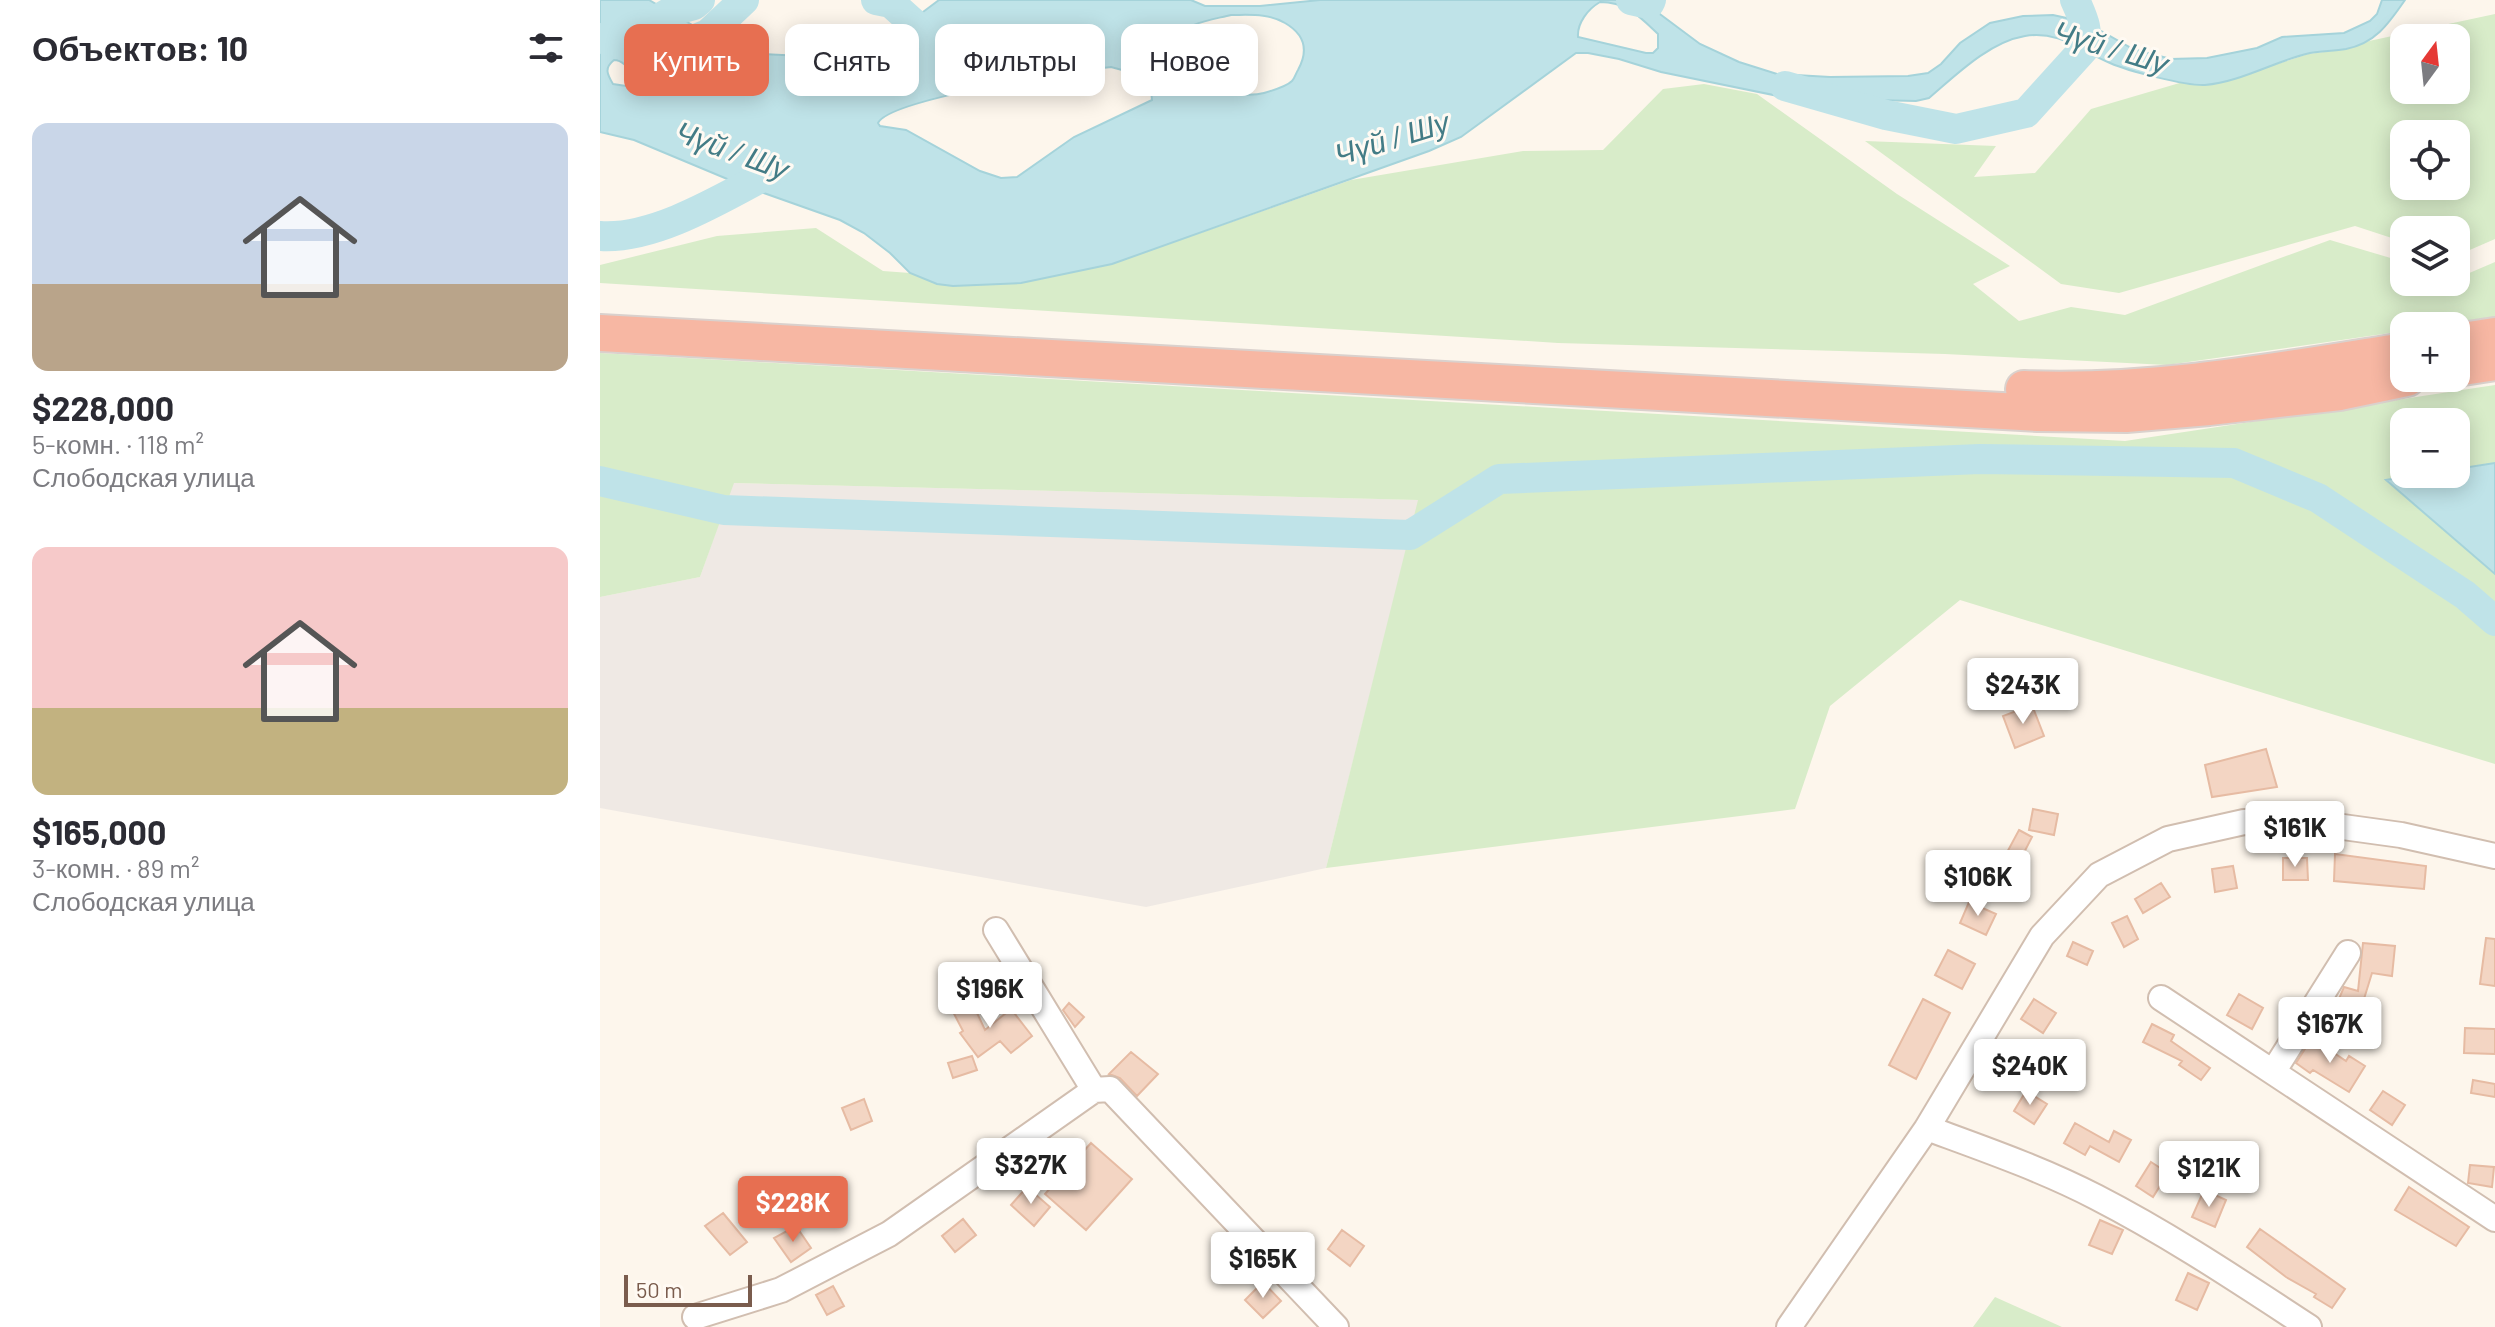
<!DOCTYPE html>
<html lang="ru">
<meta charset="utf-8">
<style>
:root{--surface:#fff;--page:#f2f2f3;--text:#2b2b33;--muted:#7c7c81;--accent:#e76f51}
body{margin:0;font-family:Barlow,sans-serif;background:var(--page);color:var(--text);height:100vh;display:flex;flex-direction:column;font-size:30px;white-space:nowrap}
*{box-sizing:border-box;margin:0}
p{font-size:26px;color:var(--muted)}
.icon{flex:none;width:44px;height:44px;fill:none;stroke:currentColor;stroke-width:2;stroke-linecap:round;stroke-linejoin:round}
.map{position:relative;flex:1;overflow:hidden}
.details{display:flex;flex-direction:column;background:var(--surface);width:600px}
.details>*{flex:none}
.hud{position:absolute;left:24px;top:24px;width:760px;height:72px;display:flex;gap:16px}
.needle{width:52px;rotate:15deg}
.controls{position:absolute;left:1790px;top:24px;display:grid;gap:16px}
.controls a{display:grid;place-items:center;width:80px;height:80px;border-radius:16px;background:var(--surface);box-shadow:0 4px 20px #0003;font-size:40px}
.scale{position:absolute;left:24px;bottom:20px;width:128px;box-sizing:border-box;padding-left:8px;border:4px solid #7a5c4d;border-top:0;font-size:22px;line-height:28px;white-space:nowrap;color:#7a5c4d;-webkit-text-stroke:6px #fffaf3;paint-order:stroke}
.price{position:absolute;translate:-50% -68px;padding:0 18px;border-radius:8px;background:#fff;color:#222;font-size:26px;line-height:52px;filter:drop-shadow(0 2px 4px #0008)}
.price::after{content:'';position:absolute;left:50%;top:48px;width:24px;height:18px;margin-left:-12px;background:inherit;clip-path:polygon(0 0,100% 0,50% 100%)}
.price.active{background:var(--accent);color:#fff}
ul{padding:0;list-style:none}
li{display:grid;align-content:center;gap:16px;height:424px;padding:0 32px}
li span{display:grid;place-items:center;height:248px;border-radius:16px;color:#555}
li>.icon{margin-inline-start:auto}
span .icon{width:144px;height:144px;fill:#fffc;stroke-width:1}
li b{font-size:34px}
h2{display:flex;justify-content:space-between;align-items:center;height:96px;padding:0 32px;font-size:34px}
.pill{padding:0 28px;border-radius:16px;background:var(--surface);box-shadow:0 4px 20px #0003;font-size:28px;line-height:72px}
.pill.active{background:var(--accent);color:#fff}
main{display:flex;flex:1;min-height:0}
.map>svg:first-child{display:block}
.industrial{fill:#efe9e4}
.green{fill:#d8ecc9;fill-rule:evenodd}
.water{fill:#bfe3e8;stroke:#a5d3da;stroke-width:2;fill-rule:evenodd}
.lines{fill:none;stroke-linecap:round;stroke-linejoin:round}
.river{stroke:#bfe3e8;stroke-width:30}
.building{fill:#f3d5c3;stroke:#e6bba3;stroke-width:2}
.minor-casing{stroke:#d1beb0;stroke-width:28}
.highway-casing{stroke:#dad1cd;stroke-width:40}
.minor{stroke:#fff;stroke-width:24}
.highway{stroke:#f7b7a3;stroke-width:36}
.labels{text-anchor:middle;stroke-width:6;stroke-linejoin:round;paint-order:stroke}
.water-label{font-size:30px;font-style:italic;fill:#437c86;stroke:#fffaf3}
</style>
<main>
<section class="details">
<h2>Объектов: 10<svg class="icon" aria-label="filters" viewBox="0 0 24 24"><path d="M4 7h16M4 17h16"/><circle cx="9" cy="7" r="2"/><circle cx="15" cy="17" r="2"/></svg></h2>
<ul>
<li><span style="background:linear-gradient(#c9d6e8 65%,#b9a48a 0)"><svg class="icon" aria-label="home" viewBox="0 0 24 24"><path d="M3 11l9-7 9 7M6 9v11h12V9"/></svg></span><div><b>$228,000</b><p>5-комн. · 118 m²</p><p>Слободская улица</p></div></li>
<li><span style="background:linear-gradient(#f6c9c9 65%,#c2b280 0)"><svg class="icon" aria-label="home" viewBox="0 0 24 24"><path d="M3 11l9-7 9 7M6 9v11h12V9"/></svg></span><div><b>$165,000</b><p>3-комн. · 89 m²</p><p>Слободская улица</p></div></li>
</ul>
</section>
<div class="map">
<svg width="1895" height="1327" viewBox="0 0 1895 1327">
<rect width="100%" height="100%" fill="#fdf6ec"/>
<path class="industrial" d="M133 483 819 500 726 868 546 907 0 808V597L100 577Z"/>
<path class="green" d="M1895 14V239L1856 256V230H1804V242L1755 226 1519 293 1461 284 1265 141 1396 146 1374 177 1435 173 1491 109 1583 82 1605 85 1650 73 1708 54 1748 49 1769 41ZM1804 38H1856V90H1804ZM1804 134H1856V186H1804Z
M1104 84 1157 94 1297 194 1410 266 1373 284 1419 321 1471 307 1525 315 1730 240 1804 262V282H1856V276L1860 277 1895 262V317L1835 326H1804V331L1567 365 1345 354 958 343 0 283V265L117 236 216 228 283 271 310 273 337 284 421 283 512 264 751 180 923 151 1003 150 1063 89Z
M0 353 1525 441 1895 385V463L1856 469V422H1804V474H1824L1787 480 1895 574V764L1360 600 1230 706 1195 809 726 868 818 500 134 483 100 577 0 597Z
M1395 1297 1462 1327H1373Z"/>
<path class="water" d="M0 0H49L108 34 160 54 223 57 267 46 311 21 339 0H591L605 6H660L720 0H1041L1100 44 1139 62 1177 74 1230 77 1308 76 1328 73 1341 64 1360 43 1390 23 1423 16 1453 15 1485 22 1533 49 1571 59 1607 58 1657 48 1682 37 1744 33 1770 21 1777 14 1782 0H1805C1789 23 1776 43 1746 49 1734 51 1722 51 1710 53 1675 61 1641 82 1605 85 1586 86 1528 71 1510 63 1481 51 1458 30 1425 36 1389 42 1356 75 1329 98L1316 101 1188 98 1061 72 1019 59 988 53H976L861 137 829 151 512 264 421 283 353 286 337 284 310 273 290 253 264 233 240 220 144 186 34 140 0 132ZM1000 2C1027 2 1040 17 1058 34V48L1053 53H1046L978 37C977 23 988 9 1000 2ZM631 15C650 15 669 13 685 23 704 34 709 50 698 70 696 73 695 78 692 81 687 86 671 91 664 93 635 101 572 79 543 70L540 67C543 53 580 32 594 25 605 20 619 18 631 15ZM14 60C24 60 30 70 34 78L26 86 13 84C7 74 4 68 14 60ZM511 67C528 71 552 79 552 100L474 137 417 177 401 178 380 171 306 130 280 126 278 123C289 99 477 70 511 67Z
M1895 463V574L1786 480 1824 474H1856V469Z"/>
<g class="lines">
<path class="river" d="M276 0 291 3 341 48
M1031 0 1049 4 1051 0
M0 38 16 43 72 11 94 5 100 0
M71 49 108 34 144 0
M1185 86 1286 115 1356 129 1426 113 1483 50C1490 31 1483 18 1475 0
M0 236C57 240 129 194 179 168
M0 481 124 510 810 535 899 479 1380 459 1634 463 1718 498 1865 595 1895 621"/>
</g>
<path class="building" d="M1432 705 1444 736 1415 748 1403 716Z
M1666 749 1677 787 1612 797 1605 765Z
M1433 809 1458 814 1454 835 1429 830Z
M1419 830 1432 837 1406 888 1382 876 1394 853 1404 858Z
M1735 854 1826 866 1824 889 1734 881Z
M1683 858H1707L1708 880H1683Z
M1633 866 1637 888 1615 892 1612 869Z
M1561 883 1570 897 1543 913 1535 899Z
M1369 902 1396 914 1386 935 1360 923Z
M1527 916 1538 939 1524 947 1512 923Z
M1886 938 1895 939V986L1880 984Z
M1473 942 1493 951 1487 965 1467 956Z
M1763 943 1795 946 1792 976 1772 973 1759 1015 1735 1008 1744 987 1758 991Z
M1348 950 1375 964 1362 989 1335 975Z
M1639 994 1663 1008 1652 1029 1627 1015Z
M370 998 385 1030 411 1009 432 1036 411 1053 400 1041 378 1057 360 1033 363 1031 351 1008Z
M1323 999 1350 1013 1316 1079 1289 1065Z
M1434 999 1456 1013 1443 1033 1421 1019Z
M469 1003 484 1017 475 1027 463 1010Z
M1552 1024 1574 1035 1571 1041 1610 1068 1601 1080 1579 1065 1582 1061 1543 1042Z
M1865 1028 1895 1029V1054L1864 1053Z
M1712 1038 1746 1061 1749 1056 1765 1066 1749 1092 1713 1070 1710 1073 1696 1063Z
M531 1052 558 1074 537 1096 520 1078 509 1074Z
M372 1056 377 1070 353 1078 348 1063Z
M1873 1080 1895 1084V1097L1871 1093Z
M1426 1091 1447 1104 1434 1124 1414 1111Z
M1783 1091 1805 1105 1792 1125 1770 1110Z
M264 1099 272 1121 251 1130 242 1108Z
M1475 1123 1509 1142 1514 1131 1531 1140 1519 1162 1490 1146 1485 1155 1464 1143Z
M491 1143 532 1179 486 1230 445 1194Z
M1551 1162 1568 1173 1553 1197 1536 1186Z
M1870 1165 1894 1167 1892 1187 1868 1183Z
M427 1187 450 1207 434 1226 411 1205Z
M1809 1187 1869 1227 1856 1246 1795 1210Z
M1604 1190 1626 1200 1615 1227 1592 1217Z
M123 1213 147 1242 130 1255 105 1226Z
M363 1219 376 1235 355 1252 342 1236Z
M1500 1220 1523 1230 1512 1254 1489 1245Z
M196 1226 211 1248 191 1262 174 1238Z
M1660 1229 1745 1289 1732 1308 1714 1297 1716 1294 1686 1277 1647 1247Z
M742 1230 764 1246 750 1266 728 1249Z
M1588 1273 1609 1283 1597 1310 1576 1300Z
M663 1282 681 1301 663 1318 645 1300Z
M233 1286 244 1306 227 1315 216 1295Z"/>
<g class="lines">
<g class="minor-casing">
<path id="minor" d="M396 930 494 1090
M1561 998 1895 1219
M1673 1072 1748 953
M1327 1128C1384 1149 1442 1169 1496 1197 1570 1235 1640 1282 1709 1327
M95 1317 181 1290 289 1234 494 1090 510 1089 736 1327
M1189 1327 1327 1128 1442 936 1499 875 1568 839 1644 822 1714 823 1801 835 1895 856"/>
</g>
<g class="highway-casing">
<path id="highway" d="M0 333 1438 413 1526 414 1609 407 1740 392 1807 378
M1856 342 1895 336
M1856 368 1895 362
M1424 389C1553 394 1678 371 1804 351"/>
</g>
<use href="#minor" class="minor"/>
<use href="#highway" class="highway"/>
</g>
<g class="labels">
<g class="water-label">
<text transform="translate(1511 48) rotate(17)" y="10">Чүй / Шу</text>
<text transform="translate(792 139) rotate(-17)" y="10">Чүй / Шу</text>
<text transform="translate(132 151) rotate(20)" y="10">Чүй / Шу</text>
</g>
</g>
</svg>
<div class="controls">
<a><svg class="needle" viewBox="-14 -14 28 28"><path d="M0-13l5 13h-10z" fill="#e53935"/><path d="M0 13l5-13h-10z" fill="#7c7c81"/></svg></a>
<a><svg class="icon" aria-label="locate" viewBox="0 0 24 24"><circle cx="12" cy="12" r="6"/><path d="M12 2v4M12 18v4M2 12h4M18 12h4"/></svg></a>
<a><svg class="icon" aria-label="layers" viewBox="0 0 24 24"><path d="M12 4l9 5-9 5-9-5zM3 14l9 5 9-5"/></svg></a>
<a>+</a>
<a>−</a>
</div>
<div class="scale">50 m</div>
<b class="price" style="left:1423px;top:726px">$243K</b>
<b class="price" style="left:1695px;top:869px">$161K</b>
<b class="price" style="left:1378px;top:918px">$106K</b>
<b class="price" style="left:390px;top:1030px">$196K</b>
<b class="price" style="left:1730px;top:1065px">$167K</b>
<b class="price" style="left:1430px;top:1107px">$240K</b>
<b class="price" style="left:431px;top:1206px">$327K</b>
<b class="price" style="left:1609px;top:1209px">$121K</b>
<b class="price active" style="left:193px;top:1244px">$228K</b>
<b class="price" style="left:663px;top:1300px">$165K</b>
<div class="hud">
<a class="pill active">Купить</a>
<a class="pill">Снять</a>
<a class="pill">Фильтры</a>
<a class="pill">Новое</a>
</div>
</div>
</main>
